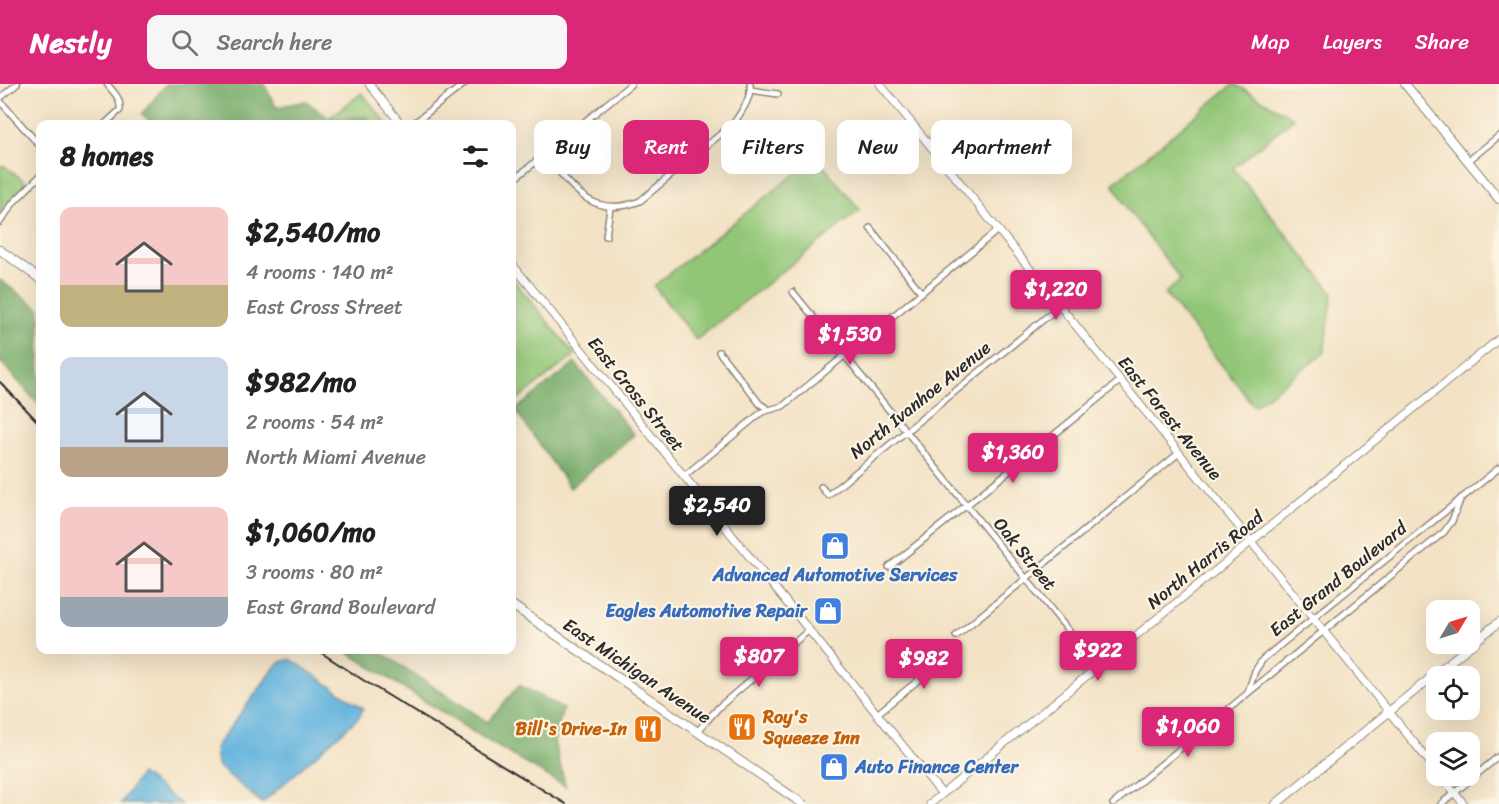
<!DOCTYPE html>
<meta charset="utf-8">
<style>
:root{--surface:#fff;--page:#f6f6f6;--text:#202124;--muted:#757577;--accent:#db2777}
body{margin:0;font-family:Sriracha,sans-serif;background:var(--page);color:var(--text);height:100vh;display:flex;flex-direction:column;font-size:22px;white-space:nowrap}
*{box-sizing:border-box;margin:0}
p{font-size:20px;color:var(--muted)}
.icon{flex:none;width:33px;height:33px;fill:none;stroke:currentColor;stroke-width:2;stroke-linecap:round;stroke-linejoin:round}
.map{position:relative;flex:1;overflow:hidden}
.drawer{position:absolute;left:36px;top:36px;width:480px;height:534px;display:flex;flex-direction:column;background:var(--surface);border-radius:12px;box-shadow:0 6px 24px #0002}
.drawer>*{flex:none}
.guide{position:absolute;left:534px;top:36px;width:570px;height:54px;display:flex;gap:12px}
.needle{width:39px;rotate:52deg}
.controls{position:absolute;left:1426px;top:516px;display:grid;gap:12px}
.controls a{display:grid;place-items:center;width:54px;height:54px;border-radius:12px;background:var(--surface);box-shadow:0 6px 24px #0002;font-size:30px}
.price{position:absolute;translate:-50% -51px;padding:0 14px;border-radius:6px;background:var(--accent);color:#fff;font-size:20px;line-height:39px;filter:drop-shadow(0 2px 3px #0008)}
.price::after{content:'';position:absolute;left:50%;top:36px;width:18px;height:14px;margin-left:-9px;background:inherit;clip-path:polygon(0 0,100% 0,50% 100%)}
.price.selected{background:#222;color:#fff}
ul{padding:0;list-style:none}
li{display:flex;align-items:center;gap:18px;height:150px;padding:0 24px}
li span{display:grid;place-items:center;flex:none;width:168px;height:120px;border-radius:12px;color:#555}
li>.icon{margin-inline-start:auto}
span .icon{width:72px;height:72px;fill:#fffc;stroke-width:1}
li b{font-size:26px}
h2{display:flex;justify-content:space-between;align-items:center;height:72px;padding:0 24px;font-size:26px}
.pill{padding:0 21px;border-radius:12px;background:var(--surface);box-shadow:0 6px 24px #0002;font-size:21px;line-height:54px}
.pill.selected{background:var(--accent);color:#fff}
header{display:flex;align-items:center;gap:36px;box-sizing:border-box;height:84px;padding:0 30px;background:var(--accent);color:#fff}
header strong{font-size:28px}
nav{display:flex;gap:33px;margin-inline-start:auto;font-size:21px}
.search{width:420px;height:54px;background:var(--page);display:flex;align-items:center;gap:15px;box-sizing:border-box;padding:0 21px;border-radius:12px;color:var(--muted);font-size:22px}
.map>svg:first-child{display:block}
.green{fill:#92c677;stroke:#5e7851;stroke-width:1.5}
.forest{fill:#75ab68;stroke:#506b4a;stroke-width:1.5}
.water{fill:#64b4de;stroke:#487084;stroke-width:1.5}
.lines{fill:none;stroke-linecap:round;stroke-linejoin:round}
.minor-casing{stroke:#8f8678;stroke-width:8}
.tertiary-casing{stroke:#8f8678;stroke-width:9}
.secondary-casing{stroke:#8f8678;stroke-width:10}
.primary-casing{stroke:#8f8678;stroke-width:10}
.minor{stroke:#fff;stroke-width:5}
.tertiary{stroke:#fff;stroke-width:7}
.secondary{stroke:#fff;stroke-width:8}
.primary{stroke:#fff;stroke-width:8}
.rail{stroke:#2b2b2b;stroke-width:2}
.labels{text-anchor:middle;stroke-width:4.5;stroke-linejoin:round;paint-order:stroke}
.street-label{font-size:18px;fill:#2b2b2b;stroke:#fcf5e5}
.shop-label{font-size:18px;font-weight:bold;fill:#366cbe;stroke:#fcf5e5}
.food-label{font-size:18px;font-weight:bold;fill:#c56008;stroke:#fcf5e5;text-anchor:start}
</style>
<header>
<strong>Nestly</strong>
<div class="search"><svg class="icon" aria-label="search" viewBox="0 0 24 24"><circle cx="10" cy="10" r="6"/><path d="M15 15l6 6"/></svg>Search here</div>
<nav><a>Map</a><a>Layers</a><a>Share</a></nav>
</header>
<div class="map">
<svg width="1499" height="720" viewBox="0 0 1499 720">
<rect width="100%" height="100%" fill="#fcf5e5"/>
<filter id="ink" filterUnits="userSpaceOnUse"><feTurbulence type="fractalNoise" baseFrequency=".0167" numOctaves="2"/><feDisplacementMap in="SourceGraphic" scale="12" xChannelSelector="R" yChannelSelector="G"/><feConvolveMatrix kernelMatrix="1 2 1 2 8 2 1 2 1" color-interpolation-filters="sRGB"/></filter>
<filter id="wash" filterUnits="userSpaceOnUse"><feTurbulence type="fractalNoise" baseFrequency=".008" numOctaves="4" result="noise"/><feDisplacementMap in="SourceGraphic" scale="24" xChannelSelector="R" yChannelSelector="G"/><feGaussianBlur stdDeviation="1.35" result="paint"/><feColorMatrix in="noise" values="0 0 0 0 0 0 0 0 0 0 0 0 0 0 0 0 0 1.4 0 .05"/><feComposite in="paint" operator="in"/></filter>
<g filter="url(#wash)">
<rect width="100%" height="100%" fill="#f3e2c5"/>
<path class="green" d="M1234 0 1294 34 1233 84 1333 209 1324 269 1254 322 1165 209 1181 196 1130 128 1113 100Z
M362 9 387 40H371L367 33 329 34Z
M816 73 860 126 696 256 654 202Z
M3 81 26 98 0 129V83Z
M512 194 575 271 512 320Z"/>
<path class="forest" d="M166 0H264L276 23 306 17 329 34 368 33 371 40H153L142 30Z
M0 196 40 225V322L0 277Z
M575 279 634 351 570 404 515 326Z
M344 566H377L488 638 519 601 563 625 554 658 566 703 478 651Z"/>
<path class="water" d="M291 575 363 624 360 632 262 719 217 681 215 664 278 579Z
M141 690 181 720H120Z"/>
</g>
<g filter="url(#ink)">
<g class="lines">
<g class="minor-casing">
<path id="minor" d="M750 6 778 10
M0 14 17 0
M0 17 40 62
M105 40 120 26C121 14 114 9 107 0
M413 40 464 0
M545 70C572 103 592 136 640 117L734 39C741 28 752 14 750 0
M1468 77 1499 52
M512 97 631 0
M0 138 14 118 40 92
M870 144 921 208
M606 152 610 124
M793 208 1098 583
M719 268 760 320 768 325
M684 392 762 328 783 322 998 146
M821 403 828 411 1060 222
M889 483 1022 377 1121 296
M956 552 1179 369
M1248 608 1255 587 1263 575 1499 384
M877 630 943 576 948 565
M697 648 719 623 808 547
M1113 720 1444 448 1452 437 1461 414
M1441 720 1499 672"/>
</g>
<g class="tertiary-casing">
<path id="tertiary" d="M369 0 401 40
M880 0 1437 687
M512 180 942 710
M1440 692 1464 720
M930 720 1499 255"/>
</g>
<g class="secondary-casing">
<path id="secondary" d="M1405 0 1499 115
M1276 720 1499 538"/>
</g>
<g class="primary-casing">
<path id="primary" d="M0 166 40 195
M512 521 803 720"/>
</g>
<use href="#minor" class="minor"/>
<use href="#tertiary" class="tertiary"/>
<use href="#secondary" class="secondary"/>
<use href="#primary" class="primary"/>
<path class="rail" d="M0 298 40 340
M317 566 363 596 566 720"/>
</g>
</g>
<defs>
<g id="shop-square" transform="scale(1.5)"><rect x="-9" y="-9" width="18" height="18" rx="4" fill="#3f7fe0" stroke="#fcf5e5"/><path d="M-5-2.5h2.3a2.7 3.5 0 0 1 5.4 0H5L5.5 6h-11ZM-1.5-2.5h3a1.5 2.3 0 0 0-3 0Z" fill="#fff"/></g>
<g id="restaurant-square" transform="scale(1.5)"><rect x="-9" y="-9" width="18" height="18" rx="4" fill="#e8710a" stroke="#fcf5e5"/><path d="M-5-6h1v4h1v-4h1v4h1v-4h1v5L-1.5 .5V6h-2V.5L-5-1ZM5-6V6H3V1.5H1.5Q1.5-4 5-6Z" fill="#fff"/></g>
</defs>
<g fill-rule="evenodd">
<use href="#shop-square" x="835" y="462"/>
<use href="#shop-square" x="828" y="527"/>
<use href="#restaurant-square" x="742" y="643"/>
<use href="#restaurant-square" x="648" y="645"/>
<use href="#shop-square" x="834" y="683"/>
</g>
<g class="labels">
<g class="street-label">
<text transform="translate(636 310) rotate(51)" y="6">East Cross Street</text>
<text transform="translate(920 316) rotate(-39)" y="6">North Ivanhoe Avenue</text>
<text transform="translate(1170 334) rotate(51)" y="6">East Forest Avenue</text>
<text transform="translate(1025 470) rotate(51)" y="6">Oak Street</text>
<text transform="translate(1205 476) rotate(-39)" y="6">North Harris Road</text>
<text transform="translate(1338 495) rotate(-39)" y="6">East Grand Boulevard</text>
<text transform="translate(637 587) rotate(34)" y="6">East Michigan Avenue</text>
</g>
<g class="shop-label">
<text x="835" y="497">Advanced Automotive Services</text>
<text x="807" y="533" text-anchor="end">Eagles Automotive Repair</text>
<text x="855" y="689" text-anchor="start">Auto Finance Center</text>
</g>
<g class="food-label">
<text x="763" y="639">Roy's<tspan x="763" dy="21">Squeeze Inn</tspan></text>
<text x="627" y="651" text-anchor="end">Bill's Drive-In</text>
</g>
</g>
</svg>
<div class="controls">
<a><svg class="needle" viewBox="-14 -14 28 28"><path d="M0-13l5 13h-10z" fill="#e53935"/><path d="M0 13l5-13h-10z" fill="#757577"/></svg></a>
<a><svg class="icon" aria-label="locate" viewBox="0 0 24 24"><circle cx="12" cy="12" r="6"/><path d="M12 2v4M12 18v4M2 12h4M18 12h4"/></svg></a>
<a><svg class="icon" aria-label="layers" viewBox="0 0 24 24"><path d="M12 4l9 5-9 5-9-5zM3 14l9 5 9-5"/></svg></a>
</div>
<b class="price" style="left:1056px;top:237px">$1,220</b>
<b class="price" style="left:850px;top:282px">$1,530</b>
<b class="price" style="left:1013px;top:400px">$1,360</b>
<b class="price selected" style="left:717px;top:453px">$2,540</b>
<b class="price" style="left:1098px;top:598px">$922</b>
<b class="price" style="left:759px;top:604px">$807</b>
<b class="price" style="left:924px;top:606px">$982</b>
<b class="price" style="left:1188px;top:674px">$1,060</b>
<div class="guide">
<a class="pill">Buy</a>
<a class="pill selected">Rent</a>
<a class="pill">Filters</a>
<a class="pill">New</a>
<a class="pill">Apartment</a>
</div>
<section class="drawer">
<h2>8 homes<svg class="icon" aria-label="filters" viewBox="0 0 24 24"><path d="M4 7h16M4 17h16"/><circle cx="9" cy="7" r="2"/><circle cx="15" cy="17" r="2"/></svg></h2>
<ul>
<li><span style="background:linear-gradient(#f6c9c9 65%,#c2b280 0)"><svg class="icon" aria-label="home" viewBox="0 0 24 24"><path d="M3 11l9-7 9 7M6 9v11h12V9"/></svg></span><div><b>$2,540/mo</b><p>4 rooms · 140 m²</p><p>East Cross Street</p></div></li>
<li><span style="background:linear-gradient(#c9d6e8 75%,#b9a48a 0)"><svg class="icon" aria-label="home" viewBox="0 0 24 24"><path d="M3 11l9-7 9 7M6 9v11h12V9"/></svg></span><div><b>$982/mo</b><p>2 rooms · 54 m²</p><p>North Miami Avenue</p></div></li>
<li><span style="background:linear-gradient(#f6c9c9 75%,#9aa5b1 0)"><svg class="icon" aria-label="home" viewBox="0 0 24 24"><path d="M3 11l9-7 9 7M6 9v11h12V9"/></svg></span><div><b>$1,060/mo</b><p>3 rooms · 80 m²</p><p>East Grand Boulevard</p></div></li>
</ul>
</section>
</div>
